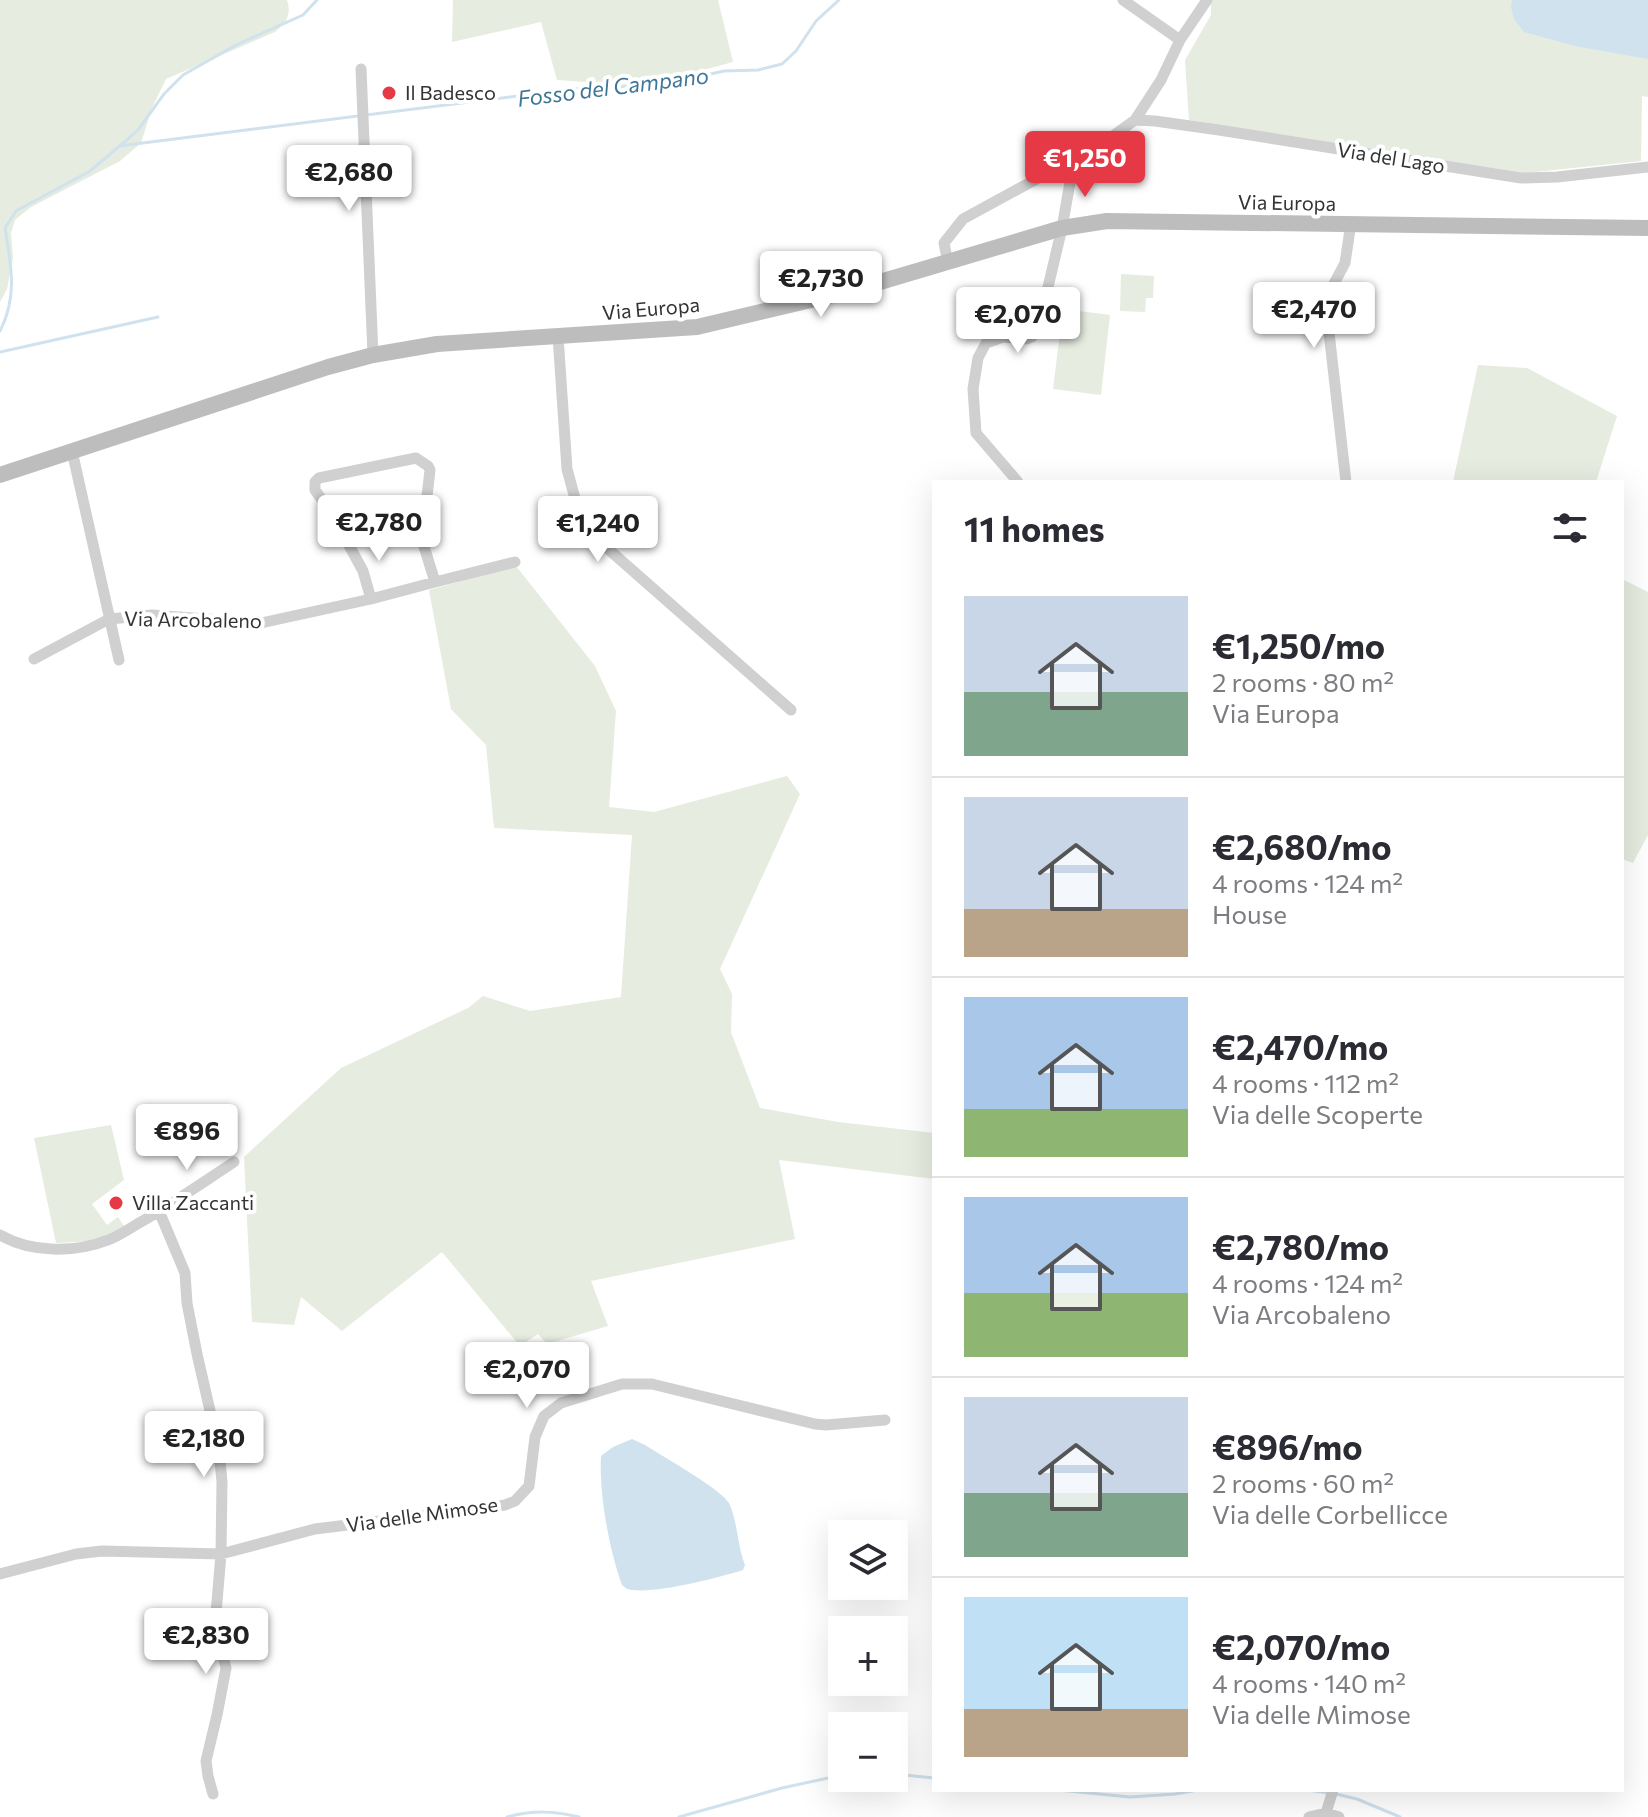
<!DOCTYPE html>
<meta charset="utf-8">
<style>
:root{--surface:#fff;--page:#f2f2f3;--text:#2b2b33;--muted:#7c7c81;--line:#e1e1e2;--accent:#e63946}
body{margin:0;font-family:Commissioner,sans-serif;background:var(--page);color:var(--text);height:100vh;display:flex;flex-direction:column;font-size:30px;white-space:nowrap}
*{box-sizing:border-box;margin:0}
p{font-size:26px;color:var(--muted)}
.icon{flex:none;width:44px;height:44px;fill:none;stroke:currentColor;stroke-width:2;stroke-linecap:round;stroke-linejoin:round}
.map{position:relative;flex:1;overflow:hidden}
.details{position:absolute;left:932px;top:480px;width:692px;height:1312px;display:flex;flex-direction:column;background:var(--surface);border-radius:0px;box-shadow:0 8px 32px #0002}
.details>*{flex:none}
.controls{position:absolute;left:828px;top:1520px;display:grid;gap:16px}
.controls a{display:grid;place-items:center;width:80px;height:80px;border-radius:0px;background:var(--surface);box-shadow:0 8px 32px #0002;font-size:40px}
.price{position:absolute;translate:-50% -68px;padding:0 18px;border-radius:8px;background:#fff;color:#222;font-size:26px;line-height:52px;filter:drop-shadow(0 2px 4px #0008)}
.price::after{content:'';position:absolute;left:50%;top:48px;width:24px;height:18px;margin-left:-12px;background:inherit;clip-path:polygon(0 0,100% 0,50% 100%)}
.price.selected{background:var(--accent);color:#fff}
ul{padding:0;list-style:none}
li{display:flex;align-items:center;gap:24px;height:200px;padding:0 32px}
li+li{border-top:2px solid var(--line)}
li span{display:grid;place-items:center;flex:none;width:224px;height:160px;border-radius:0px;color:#555}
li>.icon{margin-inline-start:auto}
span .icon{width:96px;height:96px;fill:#fffc;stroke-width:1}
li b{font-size:34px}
h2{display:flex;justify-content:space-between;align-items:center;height:96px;padding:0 32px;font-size:34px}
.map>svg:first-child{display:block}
.green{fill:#e6ecdf}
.water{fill:#cfe2ee}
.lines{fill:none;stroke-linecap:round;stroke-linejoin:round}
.stream{stroke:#cfe2ee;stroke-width:3}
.street{stroke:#d0d0d0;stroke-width:11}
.secondary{stroke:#bdbdbd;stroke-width:16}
.poi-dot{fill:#e63946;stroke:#fff;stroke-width:3}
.labels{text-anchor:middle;stroke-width:8;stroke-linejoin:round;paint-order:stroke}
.poi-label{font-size:20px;fill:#333;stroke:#fff;text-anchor:start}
.street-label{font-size:20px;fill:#333;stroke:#fff}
.water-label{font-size:22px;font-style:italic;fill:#3f7597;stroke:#fff}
</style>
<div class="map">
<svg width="1648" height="1817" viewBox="0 0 1648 1817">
<rect width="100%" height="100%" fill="#fff"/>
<path class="green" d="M0 0H287C292 15 286 23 275 32L166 79 152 108 141 143 120 161 31 207 15 220 11 233 13 258 7 289 0 302Z
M453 0H718L733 62 643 86 557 80 541 22 452 42Z
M1211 0H1648V97L1642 96 1641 161 1525 173 1189 120 1185 60 1211 15Z
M1121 274 1154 276 1153 298H1146L1145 312 1120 311Z
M1063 309 1110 315 1101 395 1053 389Z
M1478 365 1527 368 1617 416 1596 482H1453Z
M516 566 595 666 616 711 609 807 654 812 787 776 800 794 720 969 732 994 731 1032 760 1108 838 1122 934 1133V1179L779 1160 795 1239 591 1281 608 1326 547 1344 538 1334 520 1346 442 1252 342 1331 301 1297 294 1325 252 1322 244 1157 341 1068 468 1008 483 996 530 1011 621 997 632 835 494 828 486 745 451 709 429 590Z
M1622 579 1648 592V835L1633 863 1622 859Z
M111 1125 124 1180 92 1204 107 1225 118 1217 124 1226 94 1241 56 1243 34 1138Z"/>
<path class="water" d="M1512 0H1648V59L1575 46 1524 32 1514 19 1511 7Z
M632 1439 645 1445C662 1456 721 1489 729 1503 738 1522 737 1545 745 1565L743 1570C717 1578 659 1593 633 1590 626 1589 627 1589 622 1585 609 1549 599 1494 601 1456L613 1447Z"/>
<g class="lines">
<path class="stream" d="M119 146 574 89 661 85 724 71 758 70 782 64 796 51 816 21 839 0
M0 331C18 296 11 265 5 228L16 211 90 171 128 139 138 130 164 94 183 75 236 45 303 15 317 0
M0 352 158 317
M894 1774 934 1778
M1058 1790 1130 1797 1175 1794 1198 1790
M1308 1790 1329 1793
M1336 1794 1357 1799 1400 1817
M507 1817C533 1810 554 1811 579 1817
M679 1817 782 1788 842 1775"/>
<path class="street" d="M1123 0 1180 40
M361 69 373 355
M1135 120 1155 121 1219 130 1521 178 1557 177 1648 167
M948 263 944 243 963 219 1042 176 1073 165 1135 120 1161 80 1180 40 1207 0
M558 336 567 469 577 506 590 533 791 710
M72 451 119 660
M1018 482 976 433 973 389 978 358 986 343 1003 337 1027 339 1032 337 1039 325 1062 228 1073 165
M1346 482 1326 306 1329 293 1345 263 1351 223
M435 582 515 562
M34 659 109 619 152 615 261 623 371 599 363 571 332 514 315 490V482L319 478 416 458 428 466 430 470 422 540 435 582 371 599
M0 1235C31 1253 75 1253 108 1240 121 1235 133 1226 146 1219 176 1201 205 1181 234 1162
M0 1574 76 1554 102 1551 221 1554 222 1482 219 1450 197 1354 187 1303 185 1273 159 1211
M213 1794 208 1776 206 1761 217 1715 226 1668 215 1625 221 1554 315 1529 485 1508 505 1505 515 1501 529 1486 535 1437 544 1416 561 1403 622 1384H652L815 1424 826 1425 885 1420
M1326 1813 1333 1790
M1309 1817 1326 1813 1339 1817"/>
<path class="secondary" d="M0 475 328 367 373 355 437 344 697 327 853 290 1062 228 1107 221 1648 228"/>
</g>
<g class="poi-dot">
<circle cx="389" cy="93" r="8"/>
<circle cx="116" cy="1203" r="8"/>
</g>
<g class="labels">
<g class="poi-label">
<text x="405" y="100">Il Badesco</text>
<text x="132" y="1210">Villa Zaccanti</text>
</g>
<g class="street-label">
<text transform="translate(1391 158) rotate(9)" y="7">Via del Lago</text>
<text transform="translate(1287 203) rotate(1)" y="7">Via Europa</text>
<text transform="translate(651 309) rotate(-5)" y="7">Via Europa</text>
<text transform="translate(193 620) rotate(1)" y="7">Via Arcobaleno</text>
<text transform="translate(422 1515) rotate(-8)" y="7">Via delle Mimose</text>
</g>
<g class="water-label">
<text transform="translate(613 87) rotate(-7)" y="8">Fosso del Campano</text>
</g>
</g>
</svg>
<div class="controls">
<a><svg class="icon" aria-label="layers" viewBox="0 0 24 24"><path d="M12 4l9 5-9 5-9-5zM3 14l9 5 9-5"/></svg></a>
<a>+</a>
<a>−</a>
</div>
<b class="price selected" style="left:1085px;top:199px">€1,250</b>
<b class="price" style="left:349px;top:213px">€2,680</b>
<b class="price" style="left:821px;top:319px">€2,730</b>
<b class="price" style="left:1314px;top:350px">€2,470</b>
<b class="price" style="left:1018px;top:355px">€2,070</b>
<b class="price" style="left:379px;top:563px">€2,780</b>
<b class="price" style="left:598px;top:564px">€1,240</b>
<b class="price" style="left:187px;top:1172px">€896</b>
<b class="price" style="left:527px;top:1410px">€2,070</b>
<b class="price" style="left:204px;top:1479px">€2,180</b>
<b class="price" style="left:206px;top:1676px">€2,830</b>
<section class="details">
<h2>11 homes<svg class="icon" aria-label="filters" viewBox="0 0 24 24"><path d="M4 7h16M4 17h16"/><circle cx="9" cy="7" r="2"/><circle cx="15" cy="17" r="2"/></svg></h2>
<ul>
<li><span style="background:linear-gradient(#c9d6e8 60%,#7fa58c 0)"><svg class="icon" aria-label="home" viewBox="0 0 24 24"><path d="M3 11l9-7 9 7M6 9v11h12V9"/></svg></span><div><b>€1,250/mo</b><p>2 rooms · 80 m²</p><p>Via Europa</p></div></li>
<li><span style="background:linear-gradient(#c9d6e8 70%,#b9a48a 0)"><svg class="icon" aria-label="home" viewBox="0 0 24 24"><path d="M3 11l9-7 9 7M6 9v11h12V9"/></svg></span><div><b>€2,680/mo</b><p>4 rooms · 124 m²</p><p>House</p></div></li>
<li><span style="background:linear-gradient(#a9c7e8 70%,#8fb573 0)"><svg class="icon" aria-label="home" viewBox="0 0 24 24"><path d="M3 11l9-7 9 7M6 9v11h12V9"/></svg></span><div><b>€2,470/mo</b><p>4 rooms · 112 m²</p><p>Via delle Scoperte</p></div></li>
<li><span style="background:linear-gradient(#a9c7e8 60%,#8fb573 0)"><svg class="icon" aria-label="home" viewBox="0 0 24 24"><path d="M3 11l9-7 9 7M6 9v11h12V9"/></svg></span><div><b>€2,780/mo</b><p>4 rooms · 124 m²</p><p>Via Arcobaleno</p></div></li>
<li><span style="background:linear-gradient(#c9d6e8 60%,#7fa58c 0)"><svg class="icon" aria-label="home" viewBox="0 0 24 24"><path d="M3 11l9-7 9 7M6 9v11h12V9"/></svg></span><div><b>€896/mo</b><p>2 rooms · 60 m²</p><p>Via delle Corbellicce</p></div></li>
<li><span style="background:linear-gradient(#bfe0f5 70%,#b9a48a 0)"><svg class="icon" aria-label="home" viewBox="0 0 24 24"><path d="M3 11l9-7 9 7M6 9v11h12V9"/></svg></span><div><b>€2,070/mo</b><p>4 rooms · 140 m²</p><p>Via delle Mimose</p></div></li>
</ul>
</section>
</div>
